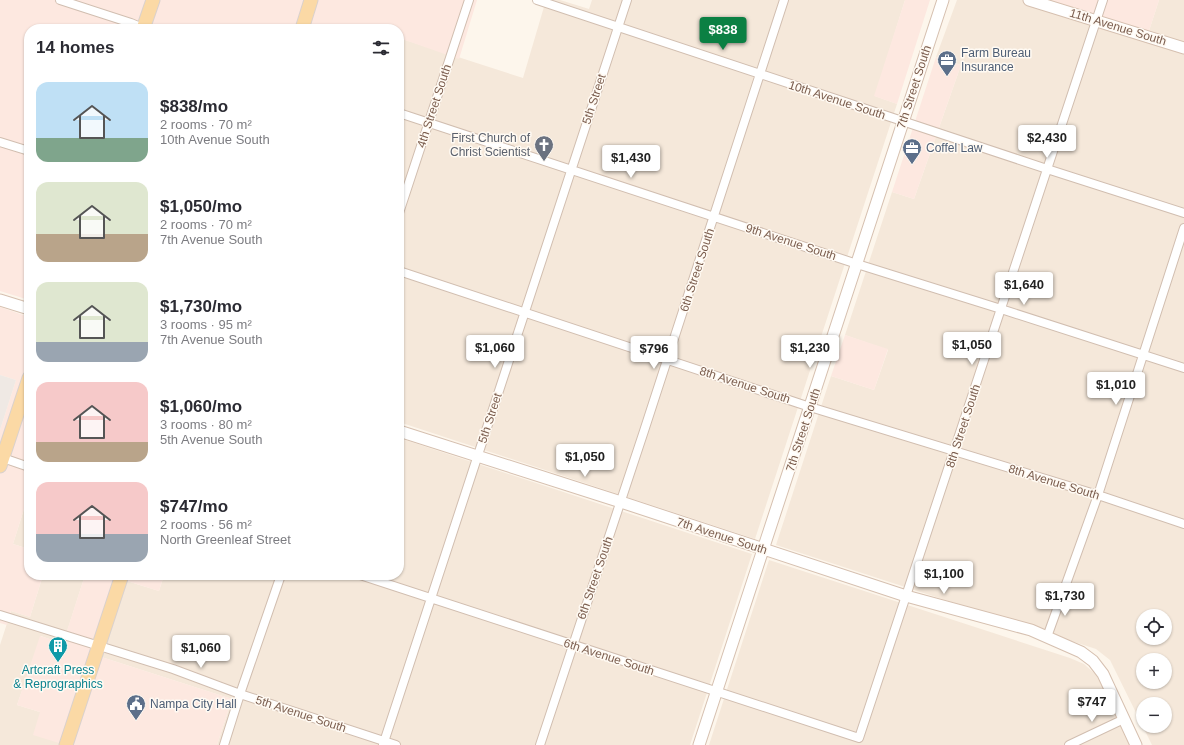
<!DOCTYPE html>
<meta charset="utf-8">
<style>
:root{--surface:#fff;--page:#f7f7f7;--text:#2b2b33;--muted:#7c7c81;--accent:#0b8043}
body{margin:0;font-family:Helvetica,sans-serif;background:var(--page);color:var(--text);height:100vh;display:flex;flex-direction:column;font-size:15px;white-space:nowrap}
*{box-sizing:border-box;margin:0}
p{font-size:13px;color:var(--muted)}
.icon{flex:none;width:22px;height:22px;fill:none;stroke:currentColor;stroke-width:2;stroke-linecap:round;stroke-linejoin:round}
.map{position:relative;flex:1;overflow:hidden}
.sheet{position:absolute;left:24px;top:24px;width:380px;height:556px;display:flex;flex-direction:column;background:var(--surface);border-radius:16px;box-shadow:0 1px 3px #0004}
.sheet>*{flex:none}
.buttons{position:absolute;left:1136px;top:609px;display:grid;gap:8px}
.buttons a{display:grid;place-items:center;width:36px;height:36px;border-radius:50%;background:var(--surface);box-shadow:0 1px 3px #0004;font-size:20px}
.price{position:absolute;translate:-50% -34px;padding:0 9px;border-radius:4px;background:#fff;color:#222;font-size:13px;line-height:26px;filter:drop-shadow(0 1px 2px #0008)}
.price::after{content:'';position:absolute;left:50%;top:24px;width:12px;height:9px;margin-left:-6px;background:inherit;clip-path:polygon(0 0,100% 0,50% 100%)}
.price.current{background:var(--accent);color:#fff}
ul{padding:0;list-style:none}
li{display:flex;align-items:center;gap:12px;height:100px;padding:0 12px}
li span{display:grid;place-items:center;flex:none;width:112px;height:80px;border-radius:12px;color:#555}
li>.icon{margin-inline-start:auto}
span .icon{width:48px;height:48px;fill:#fffc;stroke-width:1}
li b{font-size:17px}
h2{display:flex;justify-content:space-between;align-items:center;height:48px;padding:0 12px;font-size:17px}
.map>svg:first-child{display:block}
.residential{fill:#f5e8da;fill-rule:evenodd}
.commercial{fill:#fde8e0}
.industrial{fill:#efe9e4}
.lines{fill:none;stroke-linecap:round;stroke-linejoin:round}
.street-casing{stroke:#d1beb0;stroke-width:10}
.secondary-casing{stroke:#d6c0b0;stroke-width:13}
.primary-casing{stroke:#dad1cd;stroke-width:15}
.street{stroke:#fff;stroke-width:8}
.secondary{stroke:#fff;stroke-width:11}
.primary{stroke:#fbd9a5;stroke-width:13}
.labels{text-anchor:middle;stroke-width:3;stroke-linejoin:round;paint-order:stroke}
.street-label{font-size:12px;fill:#7a5c4d;stroke:#fffaf3}
.service-label{font-size:12px;fill:#4e5e75;stroke:#fffaf3;text-anchor:start}
.worship-label{font-size:12px;fill:#5b616d;stroke:#fffaf3;text-anchor:end}
.culture-label{font-size:12px;fill:#0d838f;stroke:#fffaf3}
</style>
<div class="map">
<svg width="1184" height="745" viewBox="0 0 1184 745">
<rect width="100%" height="100%" fill="#fdf6ec"/>
<path class="residential" d="M546 0H560L589 9 592 0H905L875 96 897 104 755 539 399 422V38L523 78Z
M957 0H1044L1148 34 1159 0H1184V745H1152L1110 660 1096 649 776 545 831 376 874 390 888 350 845 335 892 192 914 199 961 65 936 57ZM1143 616H1165V638H1143ZM1143 660H1165V682H1143ZM1143 704H1165V726H1143Z
M399 438 752 554 690 745H217L232 699 89 653 114 577 159 591 164 575H399Z
M29 493V549L13 544Z
M769 560 1070 658 1084 664 1102 680 1134 745H709Z
M43 575H85L63 644 41 636 17 705 40 712 59 743V745H0V645L11 611 30 617Z"/>
<path class="commercial" d="M0 0H477L459 59 399 38V29H29V300L0 291Z
M905 0H930L897 104 874 96Z
M1044 0H1159L1148 34Z
M936 57 961 65 914 199 892 192Z
M0 307 29 317V493L13 544 29 549V575H43L30 617 11 611 7 625 0 623V430L16 380 0 375Z
M845 335 888 349 874 390 831 376Z
M85 575H164L159 591 114 577 89 653 232 699 217 745H59V743L33 735 40 712 17 705 40 636 63 643Z"/>
<path class="industrial" d="M0 375 16 380 0 430Z"/>
<g class="lines">
<g class="street-casing">
<path id="street" d="M60 0 131 23 145 29
M537 0 1047 169 1184 213
M399 113 857 264 1001 309 1184 368
M0 142 29 151
M399 213 469 0
M399 271 810 407 1098 495 1184 524
M0 457 29 467
M360 575 859 738 1103 0
M0 615 173 669 240 694 396 745
M1047 637 1098 495 1184 228
M224 745 240 694 281 575
M383 745 627 0
M540 745 644 431 784 0
M1069 745 1124 719"/>
</g>
<g class="secondary-casing">
<path id="secondary" d="M1029 0 1184 48
M0 300 29 309
M399 431 621 502 906 596 1031 630 1081 652 1093 661 1103 674 1136 745
M699 745 943 0"/>
</g>
<g class="primary-casing">
<path id="primary" d="M143 29 153 0
M302 29 311 0
M0 466 29 378
M66 745 122 575"/>
</g>
<use href="#street" class="street"/>
<use href="#secondary" class="secondary"/>
<use href="#primary" class="primary"/>
</g>
<defs>
<g id="office-pin" transform="scale(1)"><path d="M0 17L-7.5 6A9.5 9.5 0 1 1 7.5 6Z" fill="#5c6f8a" stroke="#fffaf3"/><path d="M-6-3h4V-5.5h4V-3h4V5H-6ZM-1-4.5V-3h2v-1.5ZM-6 0V1H6V0Z" fill="#fff"/></g>
<g id="church-pin" transform="scale(1)"><path d="M0 17L-7.5 6A9.5 9.5 0 1 1 7.5 6Z" fill="#6b7280" stroke="#fffaf3"/><path d="M-1.2-6h2.4v3.5h3.3v2.4h-3.3V6h-2.4V-.1h-3.3v-2.4h3.3Z" fill="#fff"/></g>
<g id="building-pin" transform="scale(1)"><path d="M0 17L-7.5 6A9.5 9.5 0 1 1 7.5 6Z" fill="#0f9aa8" stroke="#fffaf3"/><path d="M-4-6H4V6H1V3H-1V6H-4ZM-2.5-4.3h1.7v1.8h-1.7ZM.8-4.3h1.7v1.8H.8ZM-2.5-1h1.7V.8h-1.7ZM.8-1h1.7V.8H.8Z" fill="#fff"/></g>
<g id="civic-pin" transform="scale(1)"><path d="M0 17L-7.5 6A9.5 9.5 0 1 1 7.5 6Z" fill="#5c6f8a" stroke="#fffaf3"/><path d="M-.6-6.5H3V-4.5H.6V-3L4-1V1h2V6H-6V1h2V-1L-.6-3ZM-1.2 2.5V6h2.4V2.5Z" fill="#fff"/></g>
</defs>
<g fill-rule="evenodd">
<use href="#office-pin" x="947" y="60"/>
<use href="#church-pin" x="544" y="145"/>
<use href="#office-pin" x="912" y="148"/>
<use href="#building-pin" x="58" y="646"/>
<use href="#civic-pin" x="136" y="704"/>
</g>
<g class="labels">
<g class="street-label">
<text transform="translate(1118 27) rotate(17)" y="4">11th Avenue South</text>
<text transform="translate(914 87) rotate(-72)" y="4">7th Street South</text>
<text transform="translate(594 99) rotate(-72)" y="4">5th Street</text>
<text transform="translate(837 100) rotate(18)" y="4">10th Avenue South</text>
<text transform="translate(434 106) rotate(-72)" y="4">4th Street South</text>
<text transform="translate(791 242) rotate(18)" y="4">9th Avenue South</text>
<text transform="translate(697 270) rotate(-72)" y="4">6th Street South</text>
<text transform="translate(745 385) rotate(18)" y="4">8th Avenue South</text>
<text transform="translate(490 418) rotate(-72)" y="4">5th Street</text>
<text transform="translate(963 426) rotate(-72)" y="4">8th Street South</text>
<text transform="translate(803 430) rotate(-72)" y="4">7th Street South</text>
<text transform="translate(1054 482) rotate(17)" y="4">8th Avenue South</text>
<text transform="translate(722 536) rotate(18)" y="4">7th Avenue South</text>
<text transform="translate(595 578) rotate(-71)" y="4">6th Street South</text>
<text transform="translate(609 657) rotate(18)" y="4">6th Avenue South</text>
<text transform="translate(301 714) rotate(18)" y="4">5th Avenue South</text>
</g>
<g class="service-label">
<text x="961" y="57">Farm Bureau<tspan x="961" dy="14">Insurance</tspan></text>
<text x="926" y="152">Coffel Law</text>
<text x="150" y="708">Nampa City Hall</text>
</g>
<g class="worship-label">
<text x="530" y="142">First Church of<tspan x="530" dy="14">Christ Scientist</tspan></text>
</g>
<g class="culture-label">
<text x="58" y="674">Artcraft Press<tspan x="58" dy="14">&amp; Reprographics</tspan></text>
</g>
</g>
</svg>
<div class="buttons">
<a><svg class="icon" aria-label="locate" viewBox="0 0 24 24"><circle cx="12" cy="12" r="6"/><path d="M12 2v4M12 18v4M2 12h4M18 12h4"/></svg></a>
<a>+</a>
<a>−</a>
</div>
<b class="price current" style="left:723px;top:51px">$838</b>
<b class="price" style="left:1047px;top:159px">$2,430</b>
<b class="price" style="left:631px;top:179px">$1,430</b>
<b class="price" style="left:1024px;top:306px">$1,640</b>
<b class="price" style="left:972px;top:366px">$1,050</b>
<b class="price" style="left:495px;top:369px">$1,060</b>
<b class="price" style="left:810px;top:369px">$1,230</b>
<b class="price" style="left:654px;top:370px">$796</b>
<b class="price" style="left:1116px;top:406px">$1,010</b>
<b class="price" style="left:585px;top:478px">$1,050</b>
<b class="price" style="left:944px;top:595px">$1,100</b>
<b class="price" style="left:1065px;top:617px">$1,730</b>
<b class="price" style="left:201px;top:669px">$1,060</b>
<b class="price" style="left:1092px;top:723px">$747</b>
<section class="sheet">
<h2>14 homes<svg class="icon" aria-label="filters" viewBox="0 0 24 24"><path d="M4 7h16M4 17h16"/><circle cx="9" cy="7" r="2"/><circle cx="15" cy="17" r="2"/></svg></h2>
<ul>
<li><span style="background:linear-gradient(#bfe0f5 70%,#7fa58c 0)"><svg class="icon" aria-label="home" viewBox="0 0 24 24"><path d="M3 11l9-7 9 7M6 9v11h12V9"/></svg></span><div><b>$838/mo</b><p>2 rooms · 70 m²</p><p>10th Avenue South</p></div></li>
<li><span style="background:linear-gradient(#dfe7d0 65%,#b9a48a 0)"><svg class="icon" aria-label="home" viewBox="0 0 24 24"><path d="M3 11l9-7 9 7M6 9v11h12V9"/></svg></span><div><b>$1,050/mo</b><p>2 rooms · 70 m²</p><p>7th Avenue South</p></div></li>
<li><span style="background:linear-gradient(#dfe7d0 75%,#9aa5b1 0)"><svg class="icon" aria-label="home" viewBox="0 0 24 24"><path d="M3 11l9-7 9 7M6 9v11h12V9"/></svg></span><div><b>$1,730/mo</b><p>3 rooms · 95 m²</p><p>7th Avenue South</p></div></li>
<li><span style="background:linear-gradient(#f6c9c9 75%,#b9a48a 0)"><svg class="icon" aria-label="home" viewBox="0 0 24 24"><path d="M3 11l9-7 9 7M6 9v11h12V9"/></svg></span><div><b>$1,060/mo</b><p>3 rooms · 80 m²</p><p>5th Avenue South</p></div></li>
<li><span style="background:linear-gradient(#f6c9c9 65%,#9aa5b1 0)"><svg class="icon" aria-label="home" viewBox="0 0 24 24"><path d="M3 11l9-7 9 7M6 9v11h12V9"/></svg></span><div><b>$747/mo</b><p>2 rooms · 56 m²</p><p>North Greenleaf Street</p></div></li>
</ul>
</section>
</div>
